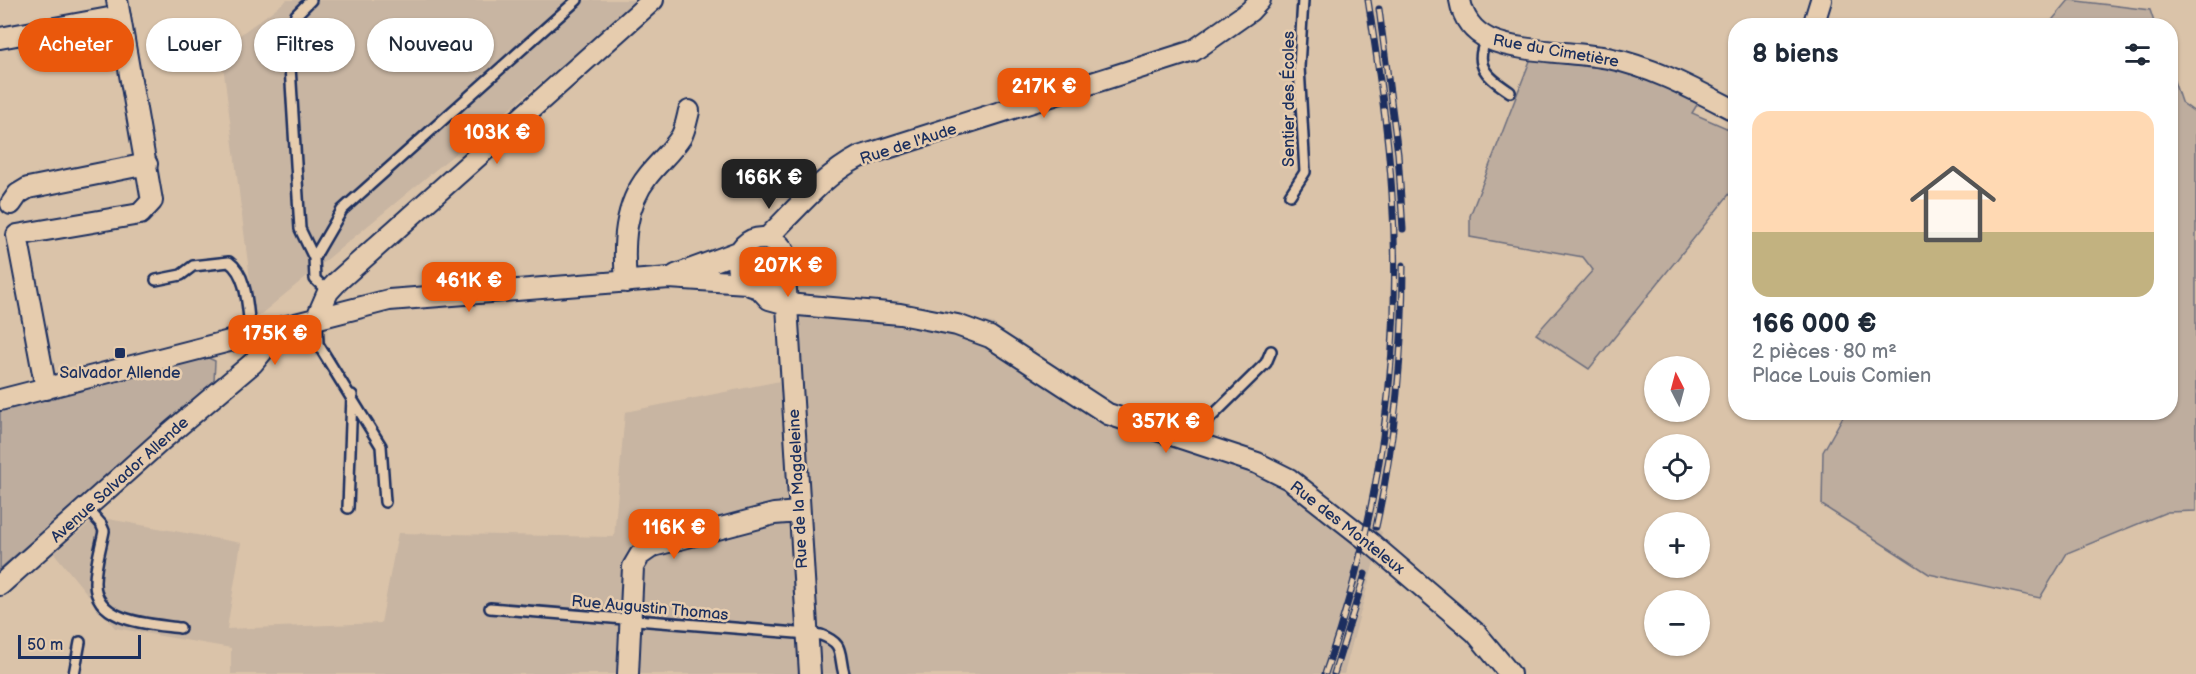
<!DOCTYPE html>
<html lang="fr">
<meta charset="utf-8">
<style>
:root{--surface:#fff;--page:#f2f2f3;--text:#1f2937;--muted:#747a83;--line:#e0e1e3;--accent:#ea580c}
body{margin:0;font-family:"Balsamiq Sans",sans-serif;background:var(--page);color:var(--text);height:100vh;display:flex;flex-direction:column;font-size:22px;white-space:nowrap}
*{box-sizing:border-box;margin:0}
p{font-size:20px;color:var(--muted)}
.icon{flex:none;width:33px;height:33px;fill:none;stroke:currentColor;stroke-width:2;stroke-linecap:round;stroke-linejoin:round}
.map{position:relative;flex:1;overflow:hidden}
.details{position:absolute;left:1728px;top:18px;width:450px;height:402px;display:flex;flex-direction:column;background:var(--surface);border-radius:24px;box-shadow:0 2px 4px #0004}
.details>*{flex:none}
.top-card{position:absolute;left:18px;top:18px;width:570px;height:54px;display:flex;gap:12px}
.needle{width:39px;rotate:354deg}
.tools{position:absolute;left:1644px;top:356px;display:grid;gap:12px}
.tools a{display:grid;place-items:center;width:66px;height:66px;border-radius:50%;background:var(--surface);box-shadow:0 2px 4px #0004;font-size:30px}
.scale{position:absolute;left:18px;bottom:15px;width:123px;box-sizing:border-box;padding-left:6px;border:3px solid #1b2f5e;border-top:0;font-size:16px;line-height:21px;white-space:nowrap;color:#1b2f5e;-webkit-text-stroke:4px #e6ccae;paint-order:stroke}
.price{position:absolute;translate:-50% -51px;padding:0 14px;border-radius:12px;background:var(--accent);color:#fff;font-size:20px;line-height:39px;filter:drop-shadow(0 2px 3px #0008)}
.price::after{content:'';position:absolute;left:50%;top:36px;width:18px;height:14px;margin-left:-9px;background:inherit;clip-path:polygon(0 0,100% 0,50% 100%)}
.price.selected{background:#222;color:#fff}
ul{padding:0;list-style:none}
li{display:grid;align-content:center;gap:12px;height:318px;padding:0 24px}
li+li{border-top:2px solid var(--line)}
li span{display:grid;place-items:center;height:186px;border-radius:18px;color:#555}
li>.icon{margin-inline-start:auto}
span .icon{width:108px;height:108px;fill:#fffc;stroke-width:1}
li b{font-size:26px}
h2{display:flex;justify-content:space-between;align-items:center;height:72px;padding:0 24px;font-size:26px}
.chip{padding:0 21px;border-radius:27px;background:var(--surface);box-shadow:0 2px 4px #0004;font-size:21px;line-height:54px}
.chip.selected{background:var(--accent);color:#fff}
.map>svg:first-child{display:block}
.built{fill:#c8b5a2}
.green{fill:#bead9e;stroke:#6c6e7e;stroke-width:1.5}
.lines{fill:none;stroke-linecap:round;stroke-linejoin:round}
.service-casing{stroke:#1b2f5e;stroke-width:14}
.minor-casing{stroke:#1b2f5e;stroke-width:24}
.service{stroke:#e6ccae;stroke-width:9}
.minor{stroke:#e6ccae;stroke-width:20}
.rail-casing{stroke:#1b2f5e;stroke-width:7}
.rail{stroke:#e6ccae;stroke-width:4.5;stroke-dasharray:14;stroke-linecap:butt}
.poi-dot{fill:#1b2f5e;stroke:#e6ccae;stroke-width:2}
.labels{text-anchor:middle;stroke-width:5;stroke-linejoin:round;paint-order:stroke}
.street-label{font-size:16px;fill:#1b2f5e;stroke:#e6ccae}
.poi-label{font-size:16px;fill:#1b2f5e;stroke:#e6ccae}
</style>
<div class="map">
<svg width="2196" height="674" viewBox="0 0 2196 674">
<rect width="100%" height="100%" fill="#dac3a9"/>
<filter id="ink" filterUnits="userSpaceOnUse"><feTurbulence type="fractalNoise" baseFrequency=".0167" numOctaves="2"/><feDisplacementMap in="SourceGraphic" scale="12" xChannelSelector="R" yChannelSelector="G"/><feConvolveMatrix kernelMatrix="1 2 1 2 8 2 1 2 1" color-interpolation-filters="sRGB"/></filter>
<g filter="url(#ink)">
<path class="built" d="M287 0H641L255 319 221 49Z
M783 294 993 323 1099 419 1246 461 1382 532 1344 674H231V648L115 628 54 553 97 517 241 543 227 629 381 623 398 533 614 537 625 412 780 381Z"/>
<path class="green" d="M2069 0 2150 10 2155 25H2048Z
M1533 53 1586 56 1700 100 1692 113 1731 130 1728 138 1735 141V187L1589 369 1536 334 1593 270 1583 257 1470 237V216Z
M2171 72 2181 102 2196 113V511L2167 512 2067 553 2040 598 1929 574 1822 505 1823 452 1845 413 2170 412Z
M204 356 215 361 214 382 0 569V411Z"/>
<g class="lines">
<g class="service-casing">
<path id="service" d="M311 0 296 15 288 34 300 229 314 258
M1487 38C1472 66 1488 77 1510 92
M1290 195 1305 172 1299 67 1303 0
M156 280 181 275 193 266 229 262C249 276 247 312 251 335
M328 292 315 279 314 258 342 210 577 0
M317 318 318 344 381 446 385 502
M1191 442 1200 428 1266 363 1271 351
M87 508 101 524 104 531C101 547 95 565 95 582 94 623 152 624 180 628
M348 508 352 395
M490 608 821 635C845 644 838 653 844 674
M74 674 80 642"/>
</g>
<g class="minor-casing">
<path id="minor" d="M1460 0C1463 18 1472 31 1489 39 1517 52 1575 52 1608 58 1653 67 1695 90 1736 111
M1813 26 1821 0
M0 38 120 16
M11 204 18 194 28 188 147 164
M767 238C797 209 821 177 859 157L1193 51 1250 11 1260 0
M737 263a25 25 0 1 1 50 0a25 25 0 1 1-50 0Z
M785 274 810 674
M676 275 741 251
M626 282C623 245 624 206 648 176 658 163 672 151 681 137 685 130 687 119 689 111
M758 287 769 299 787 304 900 314 957 325 990 337 1108 414 1257 463 1289 479 1372 544 1476 633 1510 674
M317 317 328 292 338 281 653 0
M46 389 17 235 140 214 152 201 117 0
M0 400 389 300 669 278 747 283
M0 585 163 439 253 363 262 352 265 331
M628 674 633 567 640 555 653 546 774 514 799 512"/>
</g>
<use href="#service" class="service"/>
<use href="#minor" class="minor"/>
<g class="rail-casing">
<path id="rail" d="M1379 9 1398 154 1403 229
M1376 527C1395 441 1403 354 1403 265
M1325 674C1379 521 1403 356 1392 194 1388 129 1378 65 1368 0
M1334 674 1365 574"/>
</g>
<use href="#rail" class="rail"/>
</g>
</g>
<rect class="poi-dot" x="114" y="347" width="12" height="12" rx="3"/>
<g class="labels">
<g class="street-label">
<text transform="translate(1556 50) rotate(10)" y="6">Rue du Cimetière</text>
<text transform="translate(1288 99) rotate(-90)" y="6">Sentier des Écoles</text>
<text transform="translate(908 143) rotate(-18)" y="6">Rue de l'Aude</text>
<text transform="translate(119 479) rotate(-42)" y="6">Avenue Salvador Allende</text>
<text transform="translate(797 489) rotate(-93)" y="6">Rue de la Magdeleine</text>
<text transform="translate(1348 527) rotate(38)" y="6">Rue des Monteleux</text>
<text transform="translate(650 607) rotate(5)" y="6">Rue Augustin Thomas</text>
</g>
<g class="poi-label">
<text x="120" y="378">Salvador Allende</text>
</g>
</g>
</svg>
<div class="tools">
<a><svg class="needle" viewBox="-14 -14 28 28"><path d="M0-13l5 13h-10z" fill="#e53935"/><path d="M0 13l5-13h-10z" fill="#747a83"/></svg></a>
<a><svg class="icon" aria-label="locate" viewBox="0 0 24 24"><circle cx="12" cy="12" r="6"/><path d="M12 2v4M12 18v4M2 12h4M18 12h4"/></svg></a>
<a>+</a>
<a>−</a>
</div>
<div class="scale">50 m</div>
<b class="price" style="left:1044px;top:119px">217K €</b>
<b class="price" style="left:497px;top:165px">103K €</b>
<b class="price selected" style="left:769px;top:210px">166K €</b>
<b class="price" style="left:788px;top:298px">207K €</b>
<b class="price" style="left:469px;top:313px">461K €</b>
<b class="price" style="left:275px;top:366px">175K €</b>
<b class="price" style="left:1166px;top:454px">357K €</b>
<b class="price" style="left:674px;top:560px">116K €</b>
<div class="top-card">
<a class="chip selected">Acheter</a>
<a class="chip">Louer</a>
<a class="chip">Filtres</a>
<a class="chip">Nouveau</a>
</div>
<section class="details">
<h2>8 biens<svg class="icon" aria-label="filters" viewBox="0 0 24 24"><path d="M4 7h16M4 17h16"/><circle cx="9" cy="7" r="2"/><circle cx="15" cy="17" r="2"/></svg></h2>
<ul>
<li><span style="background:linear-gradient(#ffd9b3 65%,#c2b280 0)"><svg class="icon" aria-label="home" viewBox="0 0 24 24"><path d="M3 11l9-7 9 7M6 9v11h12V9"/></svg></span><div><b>166 000 €</b><p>2 pièces · 80 m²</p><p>Place Louis Comien</p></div></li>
</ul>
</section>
</div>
